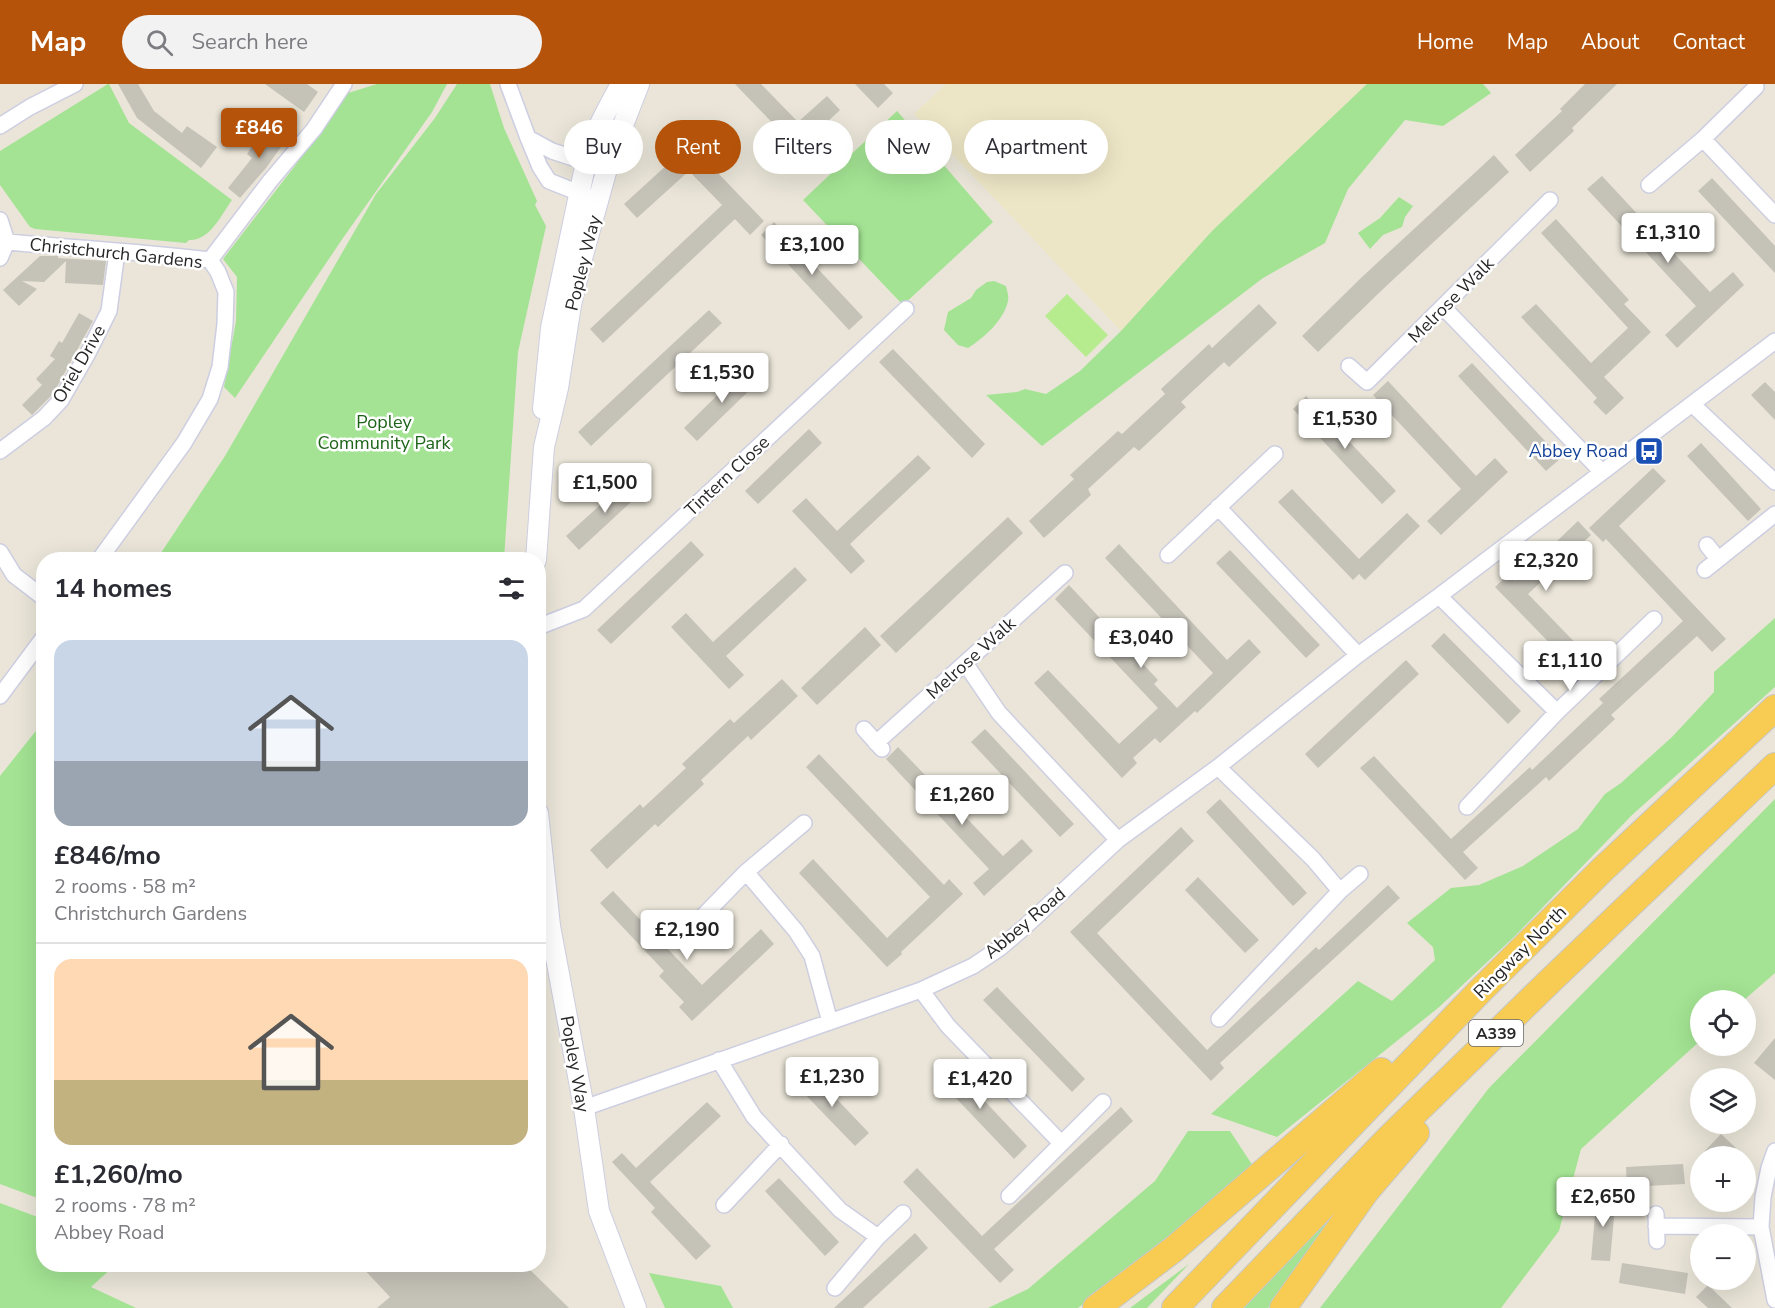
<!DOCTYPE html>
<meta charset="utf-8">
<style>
:root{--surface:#fff;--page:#f2f2f3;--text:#2b2b33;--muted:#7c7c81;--line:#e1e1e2;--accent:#b45309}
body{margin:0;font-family:"Nunito Sans",sans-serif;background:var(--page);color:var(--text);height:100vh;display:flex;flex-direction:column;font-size:22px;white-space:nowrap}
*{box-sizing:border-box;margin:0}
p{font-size:20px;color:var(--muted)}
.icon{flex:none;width:33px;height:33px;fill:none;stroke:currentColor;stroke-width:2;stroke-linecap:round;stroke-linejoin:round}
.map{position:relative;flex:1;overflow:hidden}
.sheet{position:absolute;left:36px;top:468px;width:510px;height:720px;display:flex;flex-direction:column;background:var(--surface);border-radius:24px;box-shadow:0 6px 24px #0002}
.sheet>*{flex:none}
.top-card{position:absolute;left:564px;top:36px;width:570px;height:54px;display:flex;gap:12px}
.tools{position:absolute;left:1690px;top:906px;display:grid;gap:12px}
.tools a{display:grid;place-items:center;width:66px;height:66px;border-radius:50%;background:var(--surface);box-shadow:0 6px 24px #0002;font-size:30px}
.price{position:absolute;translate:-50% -51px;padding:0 14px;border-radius:6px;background:#fff;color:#222;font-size:20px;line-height:39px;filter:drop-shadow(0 2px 3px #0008)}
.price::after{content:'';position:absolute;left:50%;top:36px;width:18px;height:14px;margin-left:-9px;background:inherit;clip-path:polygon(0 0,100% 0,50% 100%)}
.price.on{background:var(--accent);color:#fff}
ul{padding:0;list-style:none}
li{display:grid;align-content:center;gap:12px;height:318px;padding:0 18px}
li+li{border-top:2px solid var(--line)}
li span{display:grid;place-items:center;height:186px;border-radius:18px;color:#555}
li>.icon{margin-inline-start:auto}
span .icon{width:108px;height:108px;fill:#fffc;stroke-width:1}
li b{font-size:26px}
h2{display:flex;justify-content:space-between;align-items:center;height:72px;padding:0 18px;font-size:26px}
.chip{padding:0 21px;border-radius:27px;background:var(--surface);box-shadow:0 6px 24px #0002;font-size:21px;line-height:54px}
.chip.on{background:var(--accent);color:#fff}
header{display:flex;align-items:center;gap:36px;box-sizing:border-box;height:84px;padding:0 30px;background:var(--accent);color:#fff}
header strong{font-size:28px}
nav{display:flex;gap:33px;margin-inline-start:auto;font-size:21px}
.search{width:420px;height:54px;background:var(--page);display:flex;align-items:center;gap:15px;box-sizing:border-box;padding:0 21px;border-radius:33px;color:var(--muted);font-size:22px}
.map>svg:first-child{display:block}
.education{fill:#ede6c6}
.green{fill:#a3e393}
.pitch{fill:#b6eb8e}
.building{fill:#c5c2b8}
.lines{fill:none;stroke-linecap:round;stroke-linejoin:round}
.minor-casing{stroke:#cdcee1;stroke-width:18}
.tertiary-casing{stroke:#cdcee1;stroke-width:22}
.trunk-casing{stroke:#c7c7c7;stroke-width:28}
.minor{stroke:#fff;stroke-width:15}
.tertiary{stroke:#fff;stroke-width:20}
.trunk{stroke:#f8cc52;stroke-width:26}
.labels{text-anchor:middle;stroke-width:5;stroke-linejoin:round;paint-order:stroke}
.shield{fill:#fff;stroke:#686868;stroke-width:1.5}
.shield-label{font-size:16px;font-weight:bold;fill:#272727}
.street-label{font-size:18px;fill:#272727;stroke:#fff}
.park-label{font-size:18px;fill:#1d6418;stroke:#fff}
.transit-label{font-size:18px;fill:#164399;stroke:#fff;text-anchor:end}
</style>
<header>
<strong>Map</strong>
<div class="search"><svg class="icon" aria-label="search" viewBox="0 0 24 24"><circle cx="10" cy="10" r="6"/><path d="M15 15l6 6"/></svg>Search here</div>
<nav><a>Home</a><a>Map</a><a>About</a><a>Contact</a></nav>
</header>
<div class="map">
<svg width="1775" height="1224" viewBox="0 0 1775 1224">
<rect width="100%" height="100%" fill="#eae5d8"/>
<path class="education" d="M946 0H1367L1213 146 1121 247 914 30Z"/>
<path class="green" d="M108 0H109L129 39 232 116C221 131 210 157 189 156L186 159 35 145 30 143 0 101V67Z
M377 0H447L432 28 343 154 235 314 224 303 236 237 237 193 223 175 294 83 348 9Z
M457 0H490L504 44 537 117 535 121 546 142 518 268 504 475H157L225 372 376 110 435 34Z
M1367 0H1483L1491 9 1443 42 1405 36 1348 105 1325 159 1263 194 1042 362 986 311 1017 308 1025 305 1046 310 1080 287 1121 247 1213 146Z
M897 27 993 138 903 221 803 116Z
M1399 113 1413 122 1405 133 1402 143 1383 151 1370 165 1358 149 1380 134Z
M994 197 1006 202C1007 207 1009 212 1008 217 1004 236 984 254 968 264L958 261 944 246 948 228 971 214 976 206 987 198Z
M1775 534V603L1632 731 1515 852 1438 924 1277 1053 1211 1030 1358 897 1392 917 1435 876 1433 863 1407 839 1451 804 1479 801 1523 782 1578 745 1605 710 1621 699 1672 653 1714 608V588Z
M43 638V1116L0 1100V692Z
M1775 715V889L1744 916H1701V956L1581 1065 1559 1147 1501 1224H1320L1489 1004Z
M1188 1047H1230L1253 1082 1159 1161 1078 1224H988L1028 1205 1155 1097Z
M1347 1113 1268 1224H1244Z
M0 1119 43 1135 44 1180 115 1181 91 1203 136 1224H0Z
M1189 1180 1147 1224H1130Z
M649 1189 721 1202 733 1224H665Z"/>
<path class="pitch" d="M1067 210 1108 251 1086 273 1045 232Z"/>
<path class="building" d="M118 0H138L154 27 182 49 187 42 217 63 201 84 137 34Z
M265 0H307L318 8 304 28Z
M735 0H761L798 38 827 12 840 26 777 85 763 71 784 51Z
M855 0H884L893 9 878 24Z
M1585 0H1617L1572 44 1574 47 1530 88 1515 71 1562 27 1560 25Z
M268 39 288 53 266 84 240 114 228 104 252 74 247 70Z
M690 60 764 137 750 151 735 135 603 259 590 245 722 121 689 87 637 134 624 120Z
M1494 71 1509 88 1382 206 1318 268 1302 252 1362 193Z
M1602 92 1710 208 1733 188 1744 201 1677 264 1665 251 1696 222 1587 105Z
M1712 94 1775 162V189L1698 107Z
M1556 135 1629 216 1624 220 1651 248 1604 293 1624 314 1606 331 1593 318 1597 314 1521 233 1536 220 1591 279 1628 244 1541 149Z
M774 138 863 233 849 246 761 151Z
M40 172H58V174L106 177 103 201 65 199 66 177 44 198 22 197 37 205 19 222 3 206Z
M1259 220 1277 239 1229 283 1224 278 1181 318 1186 323 1139 367 1134 363 1088 405 1091 411 1044 454 1029 437 1074 395 1070 391 1118 347 1122 350 1165 310 1161 305 1209 260 1212 264Z
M709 226 722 239 591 362 578 348Z
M79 229 93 237 53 310 32 331 22 321 42 301 36 295 55 275 50 272 59 257 62 259Z
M893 265 985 360 972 374 879 278Z
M1472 279 1561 374 1546 387 1458 292Z
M746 283 759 297 697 357 684 344Z
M1388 297 1476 392 1495 374 1508 388 1441 451 1427 437 1461 405 1373 311Z
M1765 298 1775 308V336L1751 311Z
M1306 312 1396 407 1382 420 1293 325Z
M809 345 822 359 758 420 745 407Z
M1701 359 1761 425 1748 437 1687 372Z
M918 371 931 384 850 460 865 477 851 490 792 427 806 414 837 447Z
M1653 384 1666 397 1619 442 1726 555 1712 568 1697 552 1611 631 1615 635 1549 697 1546 693 1463 768 1478 784 1465 796 1360 684 1374 672 1451 755 1530 683 1532 686 1603 619 1599 615 1683 537 1606 455 1603 458 1589 444Z
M631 393 643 407 579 466 566 452Z
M1292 405 1359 475 1407 429 1420 442 1365 496 1359 490 1353 496 1278 418Z
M1008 433 1023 449 896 569 880 552Z
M1578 437 1591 451 1528 510 1585 569 1572 582 1495 503 1509 490 1515 497Z
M691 457 704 471 611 560 597 546Z
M1119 460 1227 576 1249 555 1261 568 1197 629 1195 627 1160 659 1155 654 1133 674 1137 679 1122 694 1034 599 1048 586 1119 660 1158 624 1055 515 1069 501 1158 596 1154 600 1177 624 1213 589 1105 474Z
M1230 466 1320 561 1306 574 1216 479Z
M795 483 807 496 726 572 744 591 729 605 671 543 686 529 713 558Z
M865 543 881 561 817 621 801 604Z
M1444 549 1521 627 1508 640 1431 562Z
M1406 576 1419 590 1318 684 1305 670Z
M782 595 798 612 751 656 748 652 701 696 704 700 658 743 655 740 607 785 590 766 640 720 643 724 686 684 682 680 730 635 734 639Z
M985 645 1074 740 1060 753 971 658Z
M898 663 1003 772 1022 755 1033 767 984 812 973 799 989 785 886 675Z
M819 670 944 801 949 795 963 810 901 868 902 870 887 883 799 789 813 775 887 854 930 813 806 683Z
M1220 715 1307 809 1293 822 1206 728Z
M1181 743 1194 757 1097 849 1207 966 1316 863 1319 866 1388 801 1400 814 1220 979 1224 984 1211 997 1070 848Z
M1198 793 1259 856 1245 869 1185 806Z
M613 807 702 901 761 845 774 860 692 937 679 923 684 918 659 892 664 887 600 819Z
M997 903 1085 995 1072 1008 983 916Z
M1775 954V996L1754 979Z
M948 978 1027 1062 1014 1075 934 991Z
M809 986 869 1049 855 1062 795 1000Z
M707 1018 721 1032 650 1098 711 1162 696 1176 651 1128 655 1124 612 1078 622 1069 636 1084Z
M1121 1023 1133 1037 994 1165 1014 1186 1000 1199 903 1098 917 1084 982 1152Z
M1721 1050 1736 1064 1728 1072H1700Z
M1683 1080 1685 1100 1627 1103 1626 1083Z
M779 1094 839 1158 825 1172 765 1107Z
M1597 1110 1616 1112 1610 1177 1591 1176Z
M915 1149 928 1164 863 1224H834Z
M1622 1179 1688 1189 1685 1210 1619 1199Z
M359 1180H415L421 1188 429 1180H524L569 1224H377L390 1213Z
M1708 1201 1732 1224H1708L1696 1213Z"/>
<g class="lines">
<g class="minor-casing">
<path id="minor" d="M508 0 528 54 540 83 549 97 587 112
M0 42 30 23 75 0
M528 54 552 67 607 85
M1703 55 1775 131
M1649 101 1703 55 1756 3
M0 136 7 158 0 174
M7 158C75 164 143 168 210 176
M210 176 270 97 314 45 344 0
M1443 223 1602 388
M1349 282 1367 298 1550 116
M1693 321 1775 398
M0 367 44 334 61 316 88 269 109 227 117 168
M1218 423 1358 571
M1707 461 1718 475
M0 468 14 491 44 514
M1168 471 1275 370
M99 476 184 359 210 315 220 283 225 240 226 208 218 188 210 176
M1705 486 1775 430
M1439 512 1557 628
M538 543 584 525 906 225
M965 579 999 629 1118 756
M0 612 44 553
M864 645 882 665
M876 659 1065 489
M1218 683 1313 775 1340 807
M1467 723 1557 628 1654 535
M746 788 796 847 812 872 830 938
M704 831 746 788 804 739
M921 906 948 942 1061 1059
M1219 935 1340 807 1360 790
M719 976 754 1033 840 1126 878 1153
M584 1024 921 906 973 882 1000 864 1028 840 1118 756 1218 683 1358 571 1439 512 1775 257
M1775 1067 1769 1084 1763 1113 1761 1143 1775 1216
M1009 1112 1103 1018
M724 1121 781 1060
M1656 1130 1657 1157
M1656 1142 1761 1143
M835 1204 878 1153 903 1129"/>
</g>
<g class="tertiary-casing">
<path id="tertiary" d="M543 325 551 244 586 78C593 50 607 26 621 0
M536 476 544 363 558 304 571 221 581 178 606 88 623 41 639 0
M538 729 550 842 584 1024 599 1127 636 1224"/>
</g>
<g class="trunk-casing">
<path id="trunk" d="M1096 1224 1174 1165 1381 987
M1175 1224 1479 908 1602 786 1775 624
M1225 1224 1389 1054 1549 898 1775 682
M1283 1224 1367 1106 1416 1049"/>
</g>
<use href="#minor" class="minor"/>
<use href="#tertiary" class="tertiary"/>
<use href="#trunk" class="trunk"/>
</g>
<defs>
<g id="bus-square" transform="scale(1.5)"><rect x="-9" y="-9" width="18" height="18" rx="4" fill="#1a4fb4" stroke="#fff"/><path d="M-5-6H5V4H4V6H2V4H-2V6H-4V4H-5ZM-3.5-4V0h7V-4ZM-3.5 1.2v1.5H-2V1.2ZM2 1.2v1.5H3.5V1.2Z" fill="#fff"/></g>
</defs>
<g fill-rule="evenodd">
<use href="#bus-square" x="1649" y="367"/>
</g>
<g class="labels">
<rect class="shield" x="1469" y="936" width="54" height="26" rx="4.5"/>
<g class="shield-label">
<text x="1496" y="955">A339</text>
</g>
<g class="street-label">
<text transform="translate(116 169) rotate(6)" y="6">Christchurch Gardens</text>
<text transform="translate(583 179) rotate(-76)" y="6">Popley Way</text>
<text transform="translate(1451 216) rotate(-45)" y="6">Melrose Walk</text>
<text transform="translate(79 280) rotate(-60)" y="6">Oriel Drive</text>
<text transform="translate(727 392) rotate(-43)" y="6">Tintern Close</text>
<text transform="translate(971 574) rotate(-42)" y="6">Melrose Walk</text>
<text transform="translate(1025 839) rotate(-40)" y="6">Abbey Road</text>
<text transform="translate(1520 868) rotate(-45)" y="6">Ringway North</text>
<text transform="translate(575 980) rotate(80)" y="6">Popley Way</text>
</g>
<g class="park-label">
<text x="384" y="344">Popley<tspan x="384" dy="21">Community Park</tspan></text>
</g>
<g class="transit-label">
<text x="1628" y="373">Abbey Road</text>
</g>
</g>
</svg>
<div class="tools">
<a><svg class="icon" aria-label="locate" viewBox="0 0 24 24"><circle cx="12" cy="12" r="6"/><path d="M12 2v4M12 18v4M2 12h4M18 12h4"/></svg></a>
<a><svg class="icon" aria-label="layers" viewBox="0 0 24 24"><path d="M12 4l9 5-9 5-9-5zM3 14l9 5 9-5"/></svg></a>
<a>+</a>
<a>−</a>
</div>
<b class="price on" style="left:259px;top:75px">£846</b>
<b class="price" style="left:1668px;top:180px">£1,310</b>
<b class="price" style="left:812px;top:192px">£3,100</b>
<b class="price" style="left:722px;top:320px">£1,530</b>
<b class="price" style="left:1345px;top:366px">£1,530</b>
<b class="price" style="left:605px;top:430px">£1,500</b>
<b class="price" style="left:1546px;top:508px">£2,320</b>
<b class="price" style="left:1141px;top:585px">£3,040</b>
<b class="price" style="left:1570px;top:608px">£1,110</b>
<b class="price" style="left:962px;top:742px">£1,260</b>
<b class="price" style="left:687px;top:877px">£2,190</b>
<b class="price" style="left:832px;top:1024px">£1,230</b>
<b class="price" style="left:980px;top:1026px">£1,420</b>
<b class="price" style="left:1603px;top:1144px">£2,650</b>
<div class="top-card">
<a class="chip">Buy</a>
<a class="chip on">Rent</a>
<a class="chip">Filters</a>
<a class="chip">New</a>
<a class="chip">Apartment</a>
</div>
<section class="sheet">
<h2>14 homes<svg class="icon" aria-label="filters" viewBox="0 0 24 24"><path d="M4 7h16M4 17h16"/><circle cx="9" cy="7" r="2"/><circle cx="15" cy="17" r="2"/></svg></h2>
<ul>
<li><span style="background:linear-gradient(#c9d6e8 65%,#9aa5b1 0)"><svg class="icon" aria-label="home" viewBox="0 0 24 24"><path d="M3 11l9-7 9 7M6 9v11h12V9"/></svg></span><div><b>£846/mo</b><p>2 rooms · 58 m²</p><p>Christchurch Gardens</p></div></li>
<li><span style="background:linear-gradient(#ffd9b3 65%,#c2b280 0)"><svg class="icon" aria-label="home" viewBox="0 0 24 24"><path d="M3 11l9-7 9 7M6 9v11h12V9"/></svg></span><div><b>£1,260/mo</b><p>2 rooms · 78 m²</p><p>Abbey Road</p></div></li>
</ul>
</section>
</div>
